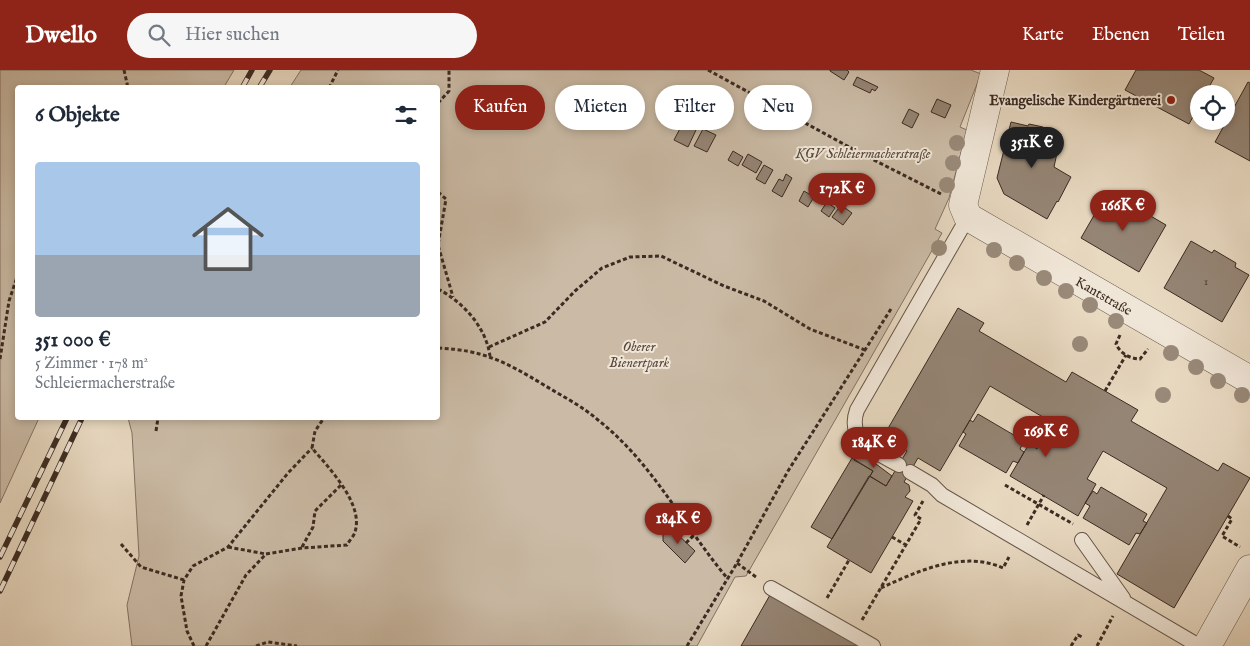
<!DOCTYPE html>
<html lang="de">
<meta charset="utf-8">
<style>
:root{--surface:#fff;--page:#f6f6f7;--text:#1f2937;--muted:#747a83;--line:#e0e1e3;--accent:#8f2418}
body{margin:0;font-family:"IM FELL English",serif;background:var(--page);color:var(--text);height:100vh;display:flex;flex-direction:column;font-size:19px;white-space:nowrap}
*{box-sizing:border-box;margin:0}
p{font-size:16px;color:var(--muted)}
.icon{flex:none;width:28px;height:28px;fill:none;stroke:currentColor;stroke-width:2;stroke-linecap:round;stroke-linejoin:round}
.map{position:relative;flex:1;overflow:hidden}
.sheet{position:absolute;left:15px;top:15px;width:425px;height:335px;display:flex;flex-direction:column;background:var(--surface);border-radius:5px;box-shadow:0 2px 8px #0003}
.sheet>*{flex:none}
.banner{position:absolute;left:455px;top:15px;width:475px;height:45px;display:flex;gap:10px}
.controls{position:absolute;left:1190px;top:15px;display:grid;gap:10px}
.controls a{display:grid;place-items:center;width:45px;height:45px;border-radius:50%;background:var(--surface);box-shadow:0 2px 8px #0003;font-size:25px}
.price{position:absolute;translate:-50% -42px;padding:0 11px;border-radius:18px;background:var(--accent);color:#fff;font-size:16px;line-height:32px;filter:drop-shadow(0 1px 2px #0008)}
.price::after{content:'';position:absolute;left:50%;top:30px;width:15px;height:11px;margin-left:-8px;background:inherit;clip-path:polygon(0 0,100% 0,50% 100%)}
.price.current{background:#222;color:#fff}
ul{padding:0;list-style:none}
li{display:grid;align-content:center;gap:10px;height:265px;padding:0 20px}
li+li{border-top:1px solid var(--line)}
li span{display:grid;place-items:center;height:155px;border-radius:5px;color:#555}
li>.icon{margin-inline-start:auto}
span .icon{width:90px;height:90px;fill:#fffc;stroke-width:1}
li b{font-size:21px}
h2{display:flex;justify-content:space-between;align-items:center;height:60px;padding:0 20px;font-size:21px}
.tag{padding:0 18px;border-radius:22px;background:var(--surface);box-shadow:0 2px 8px #0003;font-size:18px;line-height:45px}
.tag.current{background:var(--accent);color:#fff}
header{display:flex;align-items:center;gap:30px;box-sizing:border-box;height:70px;padding:0 25px;background:var(--accent);color:#fff}
header strong{font-size:24px}
nav{display:flex;gap:28px;margin-inline-start:auto;font-size:18px}
.search{width:350px;height:45px;background:var(--page);display:flex;align-items:center;gap:12px;box-sizing:border-box;padding:0 18px;border-radius:28px;color:var(--muted);font-size:19px}
.map>svg:first-child{display:block}
.green{fill:#cbbba6;stroke:#837364}
.building{fill:#958575;stroke:#3b2b22}
.lines{fill:none;stroke-linecap:round;stroke-linejoin:round}
.service-casing{stroke:#66564a;stroke-width:16}
.minor-casing{stroke:#66564a;stroke-width:29}
.tertiary-casing{stroke:#66564a;stroke-width:29}
.path{stroke:#3b2b22;stroke-width:3;stroke-dasharray:4 2.5;stroke-linecap:butt}
.service{stroke:#f0e6d7;stroke-width:14}
.minor{stroke:#f0e6d7;stroke-width:28}
.tertiary{stroke:#f0e6d7;stroke-width:28}
.rail-casing{stroke:#3b2b22;stroke-width:5.5}
.rail{stroke:#f0e6d7;stroke-width:4;stroke-dasharray:11;stroke-linecap:butt}
.tree{fill:#998978}
.poi-dot{fill:#8f2418;stroke:#f0e6d7;stroke-width:2}
.labels{text-anchor:middle;stroke-width:4;stroke-linejoin:round;paint-order:stroke}
.number-label{font-size:11px;fill:#524237}
.poi-label{font-size:14px;font-weight:bold;fill:#3b2b22;stroke:#f0e6d7;text-anchor:end}
.park-label{font-size:14px;font-style:italic;fill:#58483c;stroke:#f0e6d7}
.street-label{font-size:14px;fill:#3b2b22;stroke:#f0e6d7}
</style>
<header>
<strong>Dwello</strong>
<div class="search"><svg class="icon" aria-label="search" viewBox="0 0 24 24"><circle cx="10" cy="10" r="6"/><path d="M15 15l6 6"/></svg>Hier suchen</div>
<nav><a>Karte</a><a>Ebenen</a><a>Teilen</a></nav>
</header>
<div class="map">
<svg width="1250" height="576" viewBox="0 0 1250 576">
<rect width="100%" height="100%" fill="#e8d9c1"/>
<filter id="stains"><feTurbulence type="fractalNoise" baseFrequency=".004" numOctaves="4"/><feColorMatrix values="0 0 0 0 .2 0 0 0 0 .09 0 0 0 0 .02 0 0 0 .5 -.17"/></filter>
<radialGradient id="worn" r=".72"><stop offset=".6" stop-color="#630" stop-opacity="0"/><stop offset="1" stop-color="#630" stop-opacity=".3"/></radialGradient>
<path class="green" d="M0 0H234L224 17 18 18V348H39L0 433Z
M301 0H971L981 4 960 57 967 60 949 128 935 159 942 163 746 506 735 507 697 576H132L127 535 139 486 132 363 128 348H438V18L290 17Z"/>
<path class="building" d="M830 0H847L849 2 844 10 830 1Z
M1136 0H1199L1214 8 1205 24H1199V36L1189 54 1125 20Z
M857 7 878 17 875 21 872 19 870 23 853 15Z
M1248 12 1250 13V91L1215 72Z
M621 24 632 30 628 39 617 33Z
M937 29 951 35 945 48 931 42Z
M909 39 919 44 912 58 902 53Z
M1011 52 1028 56 1029 54 1043 57V60L1061 64 1054 97 1071 107 1058 132 1057 131 1047 149 1004 124 997 108Z
M683 53 696 60 688 77 674 70Z
M703 59 716 65 707 82 694 76Z
M733 81 743 87 738 96 728 90Z
M748 84 762 92 756 103 742 95Z
M764 95 773 100 765 114 756 109Z
M786 104 792 108 782 127 772 121 779 109 783 111Z
M804 121 814 127 808 137 799 131Z
M1108 121 1166 155 1139 202 1081 168Z
M827 132 835 138 829 147 821 141Z
M841 135 852 143 843 155 832 147Z
M1191 171 1212 183 1214 180 1236 193 1235 197 1249 205 1222 252 1164 218Z
M958 238 984 253 979 261 1066 312 1072 302 1138 340 1131 351 1218 401 1223 393 1250 408 1174 538 1117 504 1167 418 1103 381 1087 409 1096 414 1078 446 1010 406 1029 374 1037 379 1053 353 990 316 940 401 918 388 904 412 909 415 910 421 905 427 913 431 871 503 827 477 869 406 886 416 907 381 883 367Z
M978 344 1024 371 1020 379 1024 382 1018 393 1013 391 1006 403 959 376 966 364 963 362 970 350 973 352Z
M860 382 892 406 886 416 870 406 873 401 854 390Z
M852 388 873 401 832 469 811 457Z
M1101 417 1147 444 1143 451 1147 453 1140 464 1136 463 1129 475 1083 448 1090 436 1085 433 1093 421 1097 424Z
M670 460 674 461 695 481 685 493 663 471V463Z
M770 525 858 575 857 576H741Z"/>
<g class="lines">
<g class="service-casing">
<path id="service" d="M899 395C876 382 846 371 857 340L968 147
M910 402 932 415 942 425 1199 576
M1082 470 1123 528 1122 530
M771 518 873 576"/>
</g>
<g class="minor-casing">
<g id="minor">
<path id="s1" d="M995 0 963 135 968 147 1250 310"/>
</g>
</g>
<g class="tertiary-casing">
<path id="tertiary" d="M1207 576 1250 499"/>
</g>
<path class="path" d="M124 0 128 18
M708 0 862 84 941 124
M329 18 338 0
M438 33 449 21V0
M438 122 446 129 438 175 453 227
M438 219C463 232 486 257 490 286
M1120 265 1116 274C1120 283 1130 289 1140 289L1148 279
M489 277 545 252 575 221 602 198 630 187 661 186 724 216 764 231 810 259 865 280
M438 278C483 280 506 292 544 315 562 326 582 336 598 350 653 393 684 457 728 509
M0 289 9 231 18 204
M1105 321 1126 285
M156 361 158 348
M1005 415 1073 454
M1228 446 1232 449 1222 466 1240 477
M1027 455 1044 425
M892 467 906 475
M686 473 695 464
M121 474 141 497 184 510
M228 477 266 484
M302 477 313 457 315 441 341 415
M737 493 756 507
M881 518C918 501 963 480 1003 498L1009 487
M827 528 849 490
M862 550 921 449 915 445 923 431
M194 576 187 561 181 526 184 510 193 496 228 477 288 403 312 378
M206 576 246 505 266 484 302 478 347 475C349 471 354 466 355 462 364 434 329 398 312 378L315 361 324 348
M256 576 268 572 297 576
M687 576 737 493 788 401 891 239
M1071 576 1078 565 1082 567
M1097 576 1113 546"/>
<use href="#service" class="service"/>
<use href="#minor" class="minor"/>
<use href="#tertiary" class="tertiary"/>
<g class="rail-casing">
<path id="rail" d="M242 18 252 0
M259 18 270 0
M0 487 67 348
M0 521 82 348"/>
</g>
<use href="#rail" class="rail"/>
</g>
<g class="tree">
<circle cx="957" cy="73" r="8"/>
<circle cx="953" cy="93" r="8"/>
<circle cx="947" cy="115" r="8"/>
<circle cx="939" cy="178" r="8"/>
<circle cx="994" cy="180" r="8"/>
<circle cx="1017" cy="193" r="8"/>
<circle cx="1044" cy="208" r="8"/>
<circle cx="1066" cy="221" r="8"/>
<circle cx="1090" cy="235" r="8"/>
<circle cx="1116" cy="251" r="8"/>
<circle cx="1080" cy="274" r="8"/>
<circle cx="1171" cy="283" r="8"/>
<circle cx="1196" cy="297" r="8"/>
<circle cx="1218" cy="311" r="8"/>
<circle cx="1163" cy="325" r="8"/>
<circle cx="1242" cy="325" r="8"/>
</g>
<circle class="poi-dot" cx="1171" cy="30" r="5"/>
<g class="labels">
<g class="number-label">
<text x="1206" y="215">1</text>
</g>
<g class="poi-label">
<text x="1161" y="35">Evangelische Kindergärtnerei</text>
</g>
<g class="park-label">
<text x="863" y="88">KGV Schleiermacherstraße</text>
<text x="639" y="281">Oberer<tspan x="639" dy="16">Bienertpark</tspan></text>
</g>
<g class="street-label">
<text dy="5" stroke="none"><textPath href="#s1" startOffset="309">Kantstraße</textPath></text>
</g>
</g>
<rect width="100%" height="100%" filter="url(#stains)"/>
<rect width="100%" height="100%" fill="url(#worn)"/>
</svg>
<div class="controls">
<a><svg class="icon" aria-label="locate" viewBox="0 0 24 24"><circle cx="12" cy="12" r="6"/><path d="M12 2v4M12 18v4M2 12h4M18 12h4"/></svg></a>
</div>
<b class="price current" style="left:1032px;top:99px">351K €</b>
<b class="price" style="left:842px;top:145px">172K €</b>
<b class="price" style="left:1123px;top:162px">166K €</b>
<b class="price" style="left:1046px;top:388px">169K €</b>
<b class="price" style="left:874px;top:399px">184K €</b>
<b class="price" style="left:678px;top:475px">184K €</b>
<div class="banner">
<a class="tag current">Kaufen</a>
<a class="tag">Mieten</a>
<a class="tag">Filter</a>
<a class="tag">Neu</a>
</div>
<section class="sheet">
<h2>6 Objekte<svg class="icon" aria-label="filters" viewBox="0 0 24 24"><path d="M4 7h16M4 17h16"/><circle cx="9" cy="7" r="2"/><circle cx="15" cy="17" r="2"/></svg></h2>
<ul>
<li><span style="background:linear-gradient(#a9c7e8 60%,#9aa5b1 0)"><svg class="icon" aria-label="home" viewBox="0 0 24 24"><path d="M3 11l9-7 9 7M6 9v11h12V9"/></svg></span><div><b>351 000 €</b><p>5 Zimmer · 178 m²</p><p>Schleiermacherstraße</p></div></li>
</ul>
</section>
</div>
